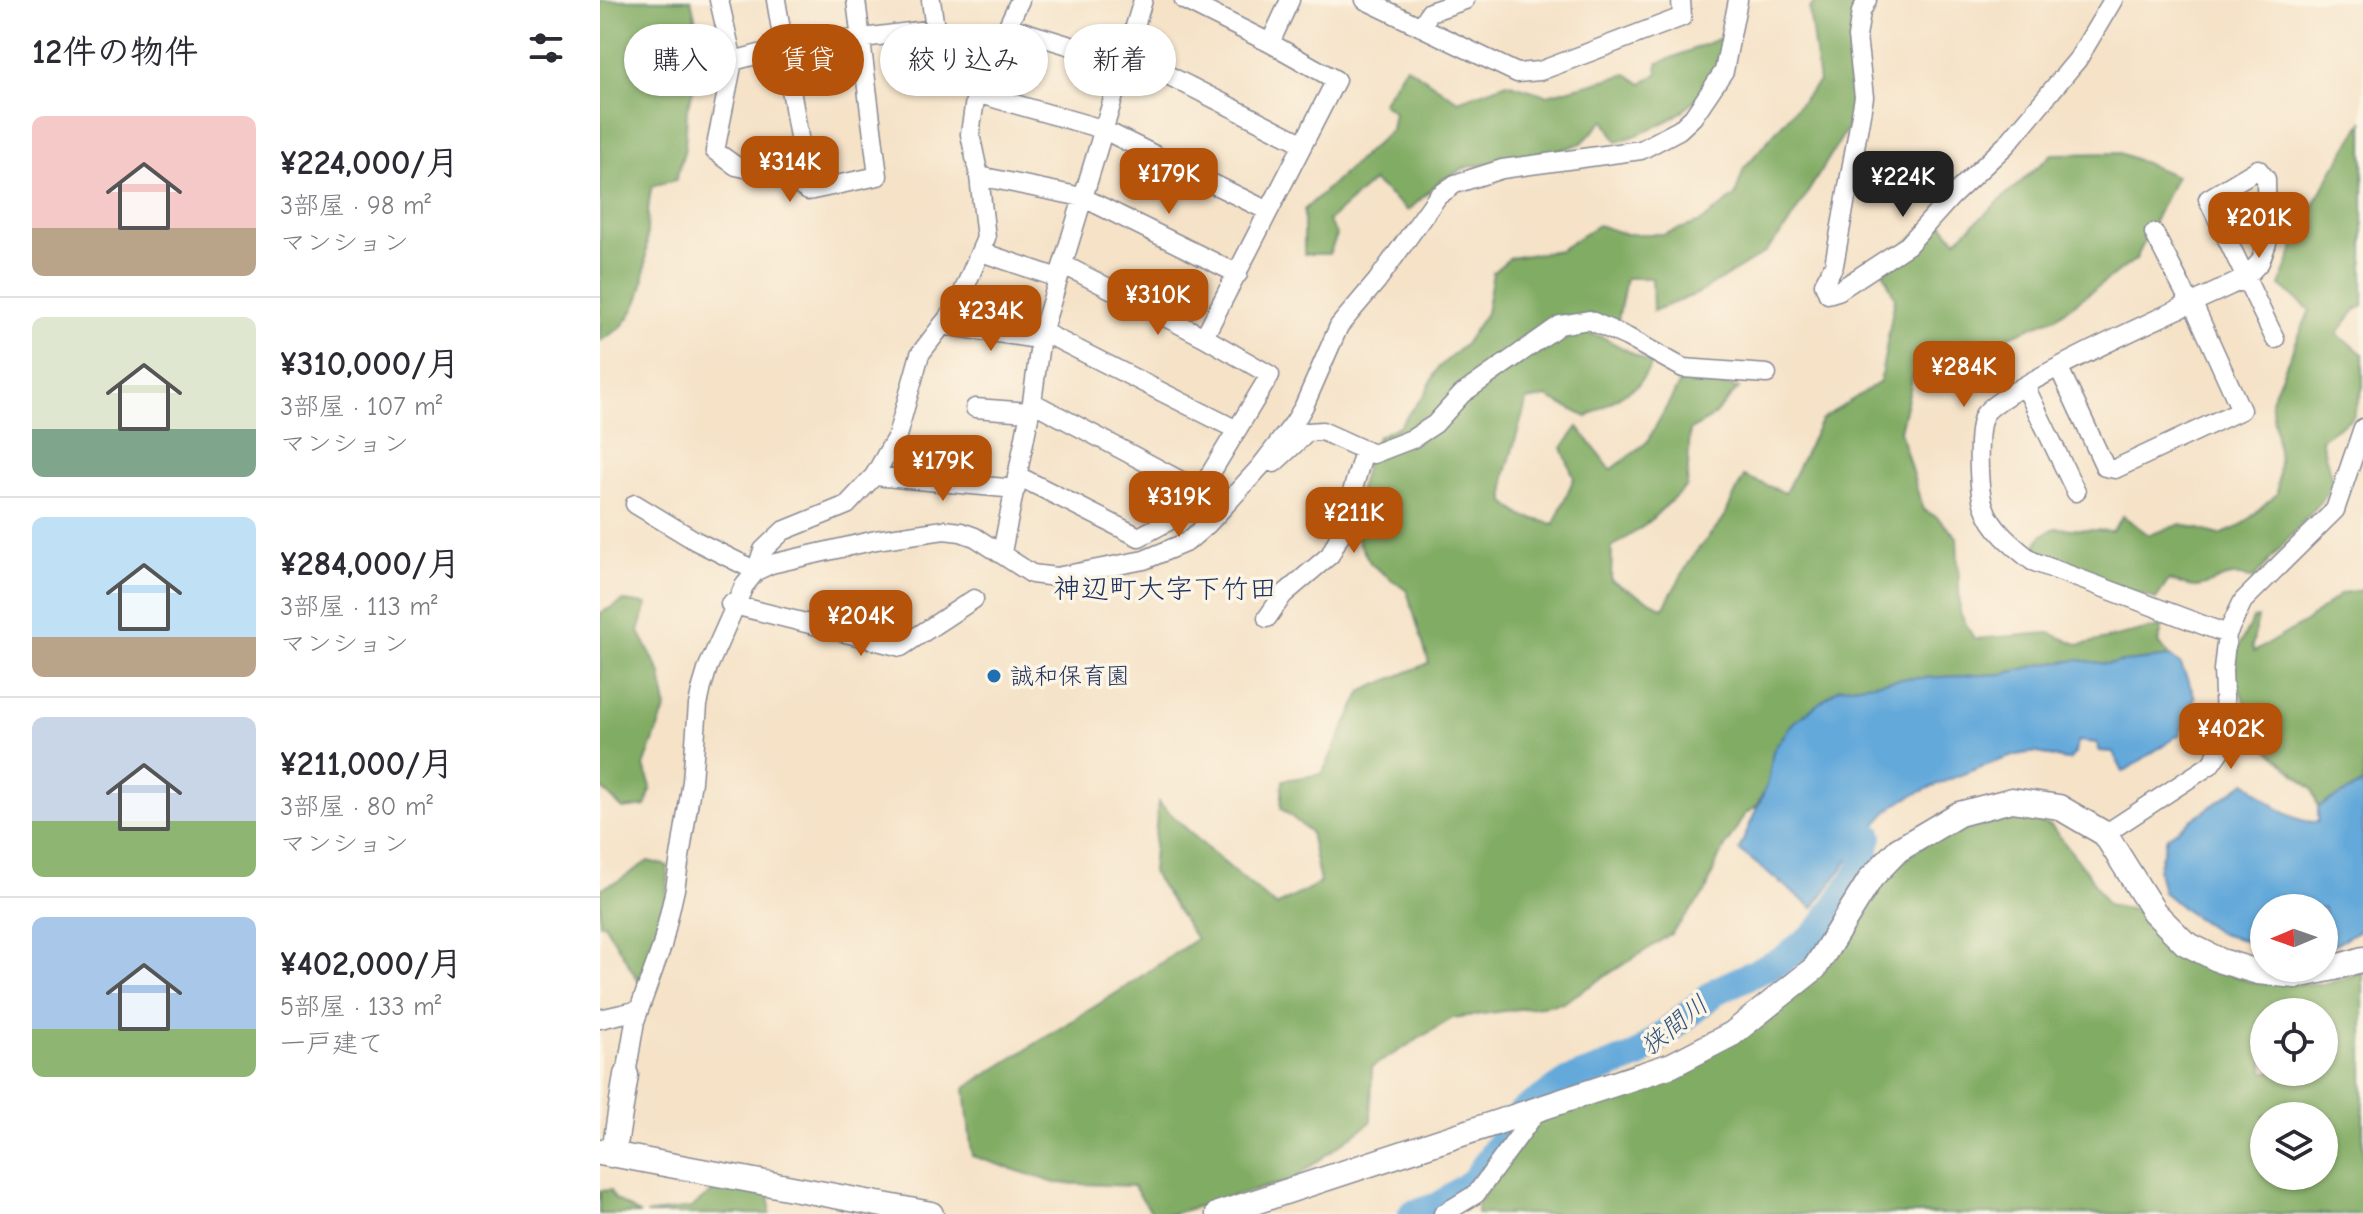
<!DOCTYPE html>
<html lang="ja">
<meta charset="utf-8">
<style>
:root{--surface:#fff;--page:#f7f7f7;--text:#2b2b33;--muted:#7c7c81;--line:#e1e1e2;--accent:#b45309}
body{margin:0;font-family:"Comic Neue","Klee One",sans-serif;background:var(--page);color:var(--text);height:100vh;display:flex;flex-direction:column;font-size:30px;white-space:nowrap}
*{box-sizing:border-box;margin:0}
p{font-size:26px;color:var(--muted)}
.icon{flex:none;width:44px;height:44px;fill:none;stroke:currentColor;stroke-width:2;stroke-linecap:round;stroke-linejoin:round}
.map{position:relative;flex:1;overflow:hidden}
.details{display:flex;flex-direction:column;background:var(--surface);width:600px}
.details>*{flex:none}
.top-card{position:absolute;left:24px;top:24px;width:760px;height:72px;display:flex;gap:16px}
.needle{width:52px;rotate:268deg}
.buttons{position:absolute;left:1650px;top:894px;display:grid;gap:16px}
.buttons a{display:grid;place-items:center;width:88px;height:88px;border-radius:50%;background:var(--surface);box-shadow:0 2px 6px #0004;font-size:40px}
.price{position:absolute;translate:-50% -68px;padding:0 18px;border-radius:16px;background:var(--accent);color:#fff;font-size:26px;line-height:52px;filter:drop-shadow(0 2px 4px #0008)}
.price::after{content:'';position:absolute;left:50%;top:48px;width:24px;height:18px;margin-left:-12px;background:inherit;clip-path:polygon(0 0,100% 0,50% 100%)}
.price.selected{background:#222;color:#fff}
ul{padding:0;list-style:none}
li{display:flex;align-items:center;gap:24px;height:200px;padding:0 32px}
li+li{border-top:2px solid var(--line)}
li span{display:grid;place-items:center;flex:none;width:224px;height:160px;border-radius:12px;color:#555}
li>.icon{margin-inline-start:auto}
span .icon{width:96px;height:96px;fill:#fffc;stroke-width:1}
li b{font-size:34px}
h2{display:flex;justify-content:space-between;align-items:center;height:96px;padding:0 32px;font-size:34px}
.chip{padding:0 28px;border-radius:36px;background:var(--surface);box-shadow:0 2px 6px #0004;font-size:28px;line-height:72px}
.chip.selected{background:var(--accent);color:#fff}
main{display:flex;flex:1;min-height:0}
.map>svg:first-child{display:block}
.forest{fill:#81ac63;stroke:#4e6e60;stroke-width:2;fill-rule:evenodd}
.water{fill:#64a9da;stroke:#406c9c;stroke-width:2}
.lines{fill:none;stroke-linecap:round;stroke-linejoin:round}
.river{stroke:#64a9da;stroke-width:28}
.minor-casing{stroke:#888892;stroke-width:21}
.tertiary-casing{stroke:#888892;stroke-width:27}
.secondary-casing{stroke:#888892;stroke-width:29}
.minor{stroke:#fff;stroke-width:18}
.tertiary{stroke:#fff;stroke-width:24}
.secondary{stroke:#fff;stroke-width:26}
.poi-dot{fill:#1f6fb2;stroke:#fcf5e5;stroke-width:3}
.labels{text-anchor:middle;stroke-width:7;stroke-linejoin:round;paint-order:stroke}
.poi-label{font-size:24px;fill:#1b2f5e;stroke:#fcf5e5;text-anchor:start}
.water-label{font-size:26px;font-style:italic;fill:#315483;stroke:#fcf5e5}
.quarter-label{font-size:28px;fill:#1b2f5e;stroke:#fcf5e5}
</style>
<main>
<section class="details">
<h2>12件の物件<svg class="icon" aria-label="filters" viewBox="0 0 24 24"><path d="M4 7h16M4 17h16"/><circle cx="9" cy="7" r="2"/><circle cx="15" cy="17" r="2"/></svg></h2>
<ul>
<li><span style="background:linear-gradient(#f6c9c9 70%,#b9a48a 0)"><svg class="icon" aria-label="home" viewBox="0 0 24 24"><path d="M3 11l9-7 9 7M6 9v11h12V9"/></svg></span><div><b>¥224,000/月</b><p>3部屋 · 98 m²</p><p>マンション</p></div></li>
<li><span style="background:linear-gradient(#dfe7d0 70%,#7fa58c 0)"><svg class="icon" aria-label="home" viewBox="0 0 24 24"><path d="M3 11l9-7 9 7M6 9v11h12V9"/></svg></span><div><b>¥310,000/月</b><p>3部屋 · 107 m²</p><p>マンション</p></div></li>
<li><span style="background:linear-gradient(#bfe0f5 75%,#b9a48a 0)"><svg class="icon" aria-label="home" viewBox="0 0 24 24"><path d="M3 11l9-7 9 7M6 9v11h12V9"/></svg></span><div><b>¥284,000/月</b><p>3部屋 · 113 m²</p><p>マンション</p></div></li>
<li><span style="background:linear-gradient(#c9d6e8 65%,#8fb573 0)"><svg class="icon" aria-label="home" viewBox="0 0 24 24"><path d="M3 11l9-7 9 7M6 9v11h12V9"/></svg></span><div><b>¥211,000/月</b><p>3部屋 · 80 m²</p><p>マンション</p></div></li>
<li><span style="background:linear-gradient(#a9c7e8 70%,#8fb573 0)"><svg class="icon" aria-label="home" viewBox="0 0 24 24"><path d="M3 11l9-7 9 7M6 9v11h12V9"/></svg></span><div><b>¥402,000/月</b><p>5部屋 · 133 m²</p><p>一戸建て</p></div></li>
</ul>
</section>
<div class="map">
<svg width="1763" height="1214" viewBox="0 0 1763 1214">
<rect width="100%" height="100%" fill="#fcf5e5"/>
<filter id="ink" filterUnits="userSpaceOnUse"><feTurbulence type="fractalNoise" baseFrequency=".0125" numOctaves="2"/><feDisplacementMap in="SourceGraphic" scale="16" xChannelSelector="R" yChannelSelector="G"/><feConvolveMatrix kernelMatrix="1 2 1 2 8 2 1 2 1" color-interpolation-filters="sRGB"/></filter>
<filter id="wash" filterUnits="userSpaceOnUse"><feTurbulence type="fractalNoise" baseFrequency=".006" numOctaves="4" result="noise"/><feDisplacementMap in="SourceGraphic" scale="32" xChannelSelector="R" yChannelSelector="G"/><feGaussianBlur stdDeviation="1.8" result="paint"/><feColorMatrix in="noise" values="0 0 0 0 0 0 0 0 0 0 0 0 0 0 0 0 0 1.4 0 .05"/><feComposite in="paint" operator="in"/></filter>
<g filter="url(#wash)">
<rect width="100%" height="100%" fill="#f5e2c7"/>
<path class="forest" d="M0 0H91L104 56 87 109 85 148 76 180 52 186C40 231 58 290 21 327 15 332 7 337 0 341Z
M1217 0H1262L1256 98 1248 127 1186 228 1164 253 1099 293 1053 311 1052 278H1026L1018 320 987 316 803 436 771 451 777 437 799 426 825 394 838 368 865 344 886 313 893 272 910 258 960 250 998 225 1025 234H1064L1101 222 1135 196 1144 168 1219 82 1209 9Z
M1123 37C1120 48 1119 63 1114 74 1095 112 1055 130 1017 142L1004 120 982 143 950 154 867 167 840 181 808 211 773 181 728 221 737 235 729 254H704V210L791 130 794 112 782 103 806 66 858 101 907 83 947 95 1027 74 1042 84 1058 73 1057 64Z
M1763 122V306L1756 310 1737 334 1763 354V387L1753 417 1721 439 1733 484 1724 498 1653 579C1622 569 1618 586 1595 587 1587 587 1577 582 1569 580L1556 599 1451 562 1433 551 1441 536 1455 528 1512 531 1523 516 1549 535 1581 524 1620 535 1641 526 1677 494 1679 459 1671 400 1710 310 1680 286 1700 231 1733 170Z
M1520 153 1576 176 1536 259 1456 317 1313 376 1300 431 1323 510 1337 517 1357 537 1360 613 1374 639 1449 633 1480 645 1563 626 1558 643 1571 657 1506 664 1479 660 1444 664 1403 674 1301 679 1239 688 1192 724 1173 751 1168 783 1156 807 1145 814 1118 859 1105 893 1071 934 963 1003 853 1018 772 1067 771 1122 692 1180 571 1214H553L533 1186 455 1183 372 1156 365 1088 521 990 596 939 552 872 558 802 610 851 676 906 720 883 710 832 681 808 683 780 722 774 762 691 829 663 807 591 771 564 749 526 767 461 871 397 948 342 979 331 1002 337 1052 364 1038 385 987 417 947 397 927 400 905 476V502L922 516 954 524 974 478 962 448 978 427 1011 470 1047 442 1082 379 1139 388 1110 419 1090 430 1087 486 1044 526 1012 547 1011 581 1063 608 1094 554 1122 521 1144 476 1185 493 1222 419 1280 382 1295 298 1281 267 1336 217 1356 240 1452 154Z
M1763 590V784L1718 807 1713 790 1659 741 1630 663 1653 619 1658 618 1652 646 1654 652 1707 621 1742 593Z
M24 601 47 604 39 632 61 674 66 707 44 766 51 787 46 806 23 809 0 787V613Z
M1422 817 1451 826 1488 873 1507 905 1541 911 1619 969 1650 982 1726 984 1763 972V1214H877V1204L942 1116 1136 1038 1278 882 1330 840 1363 829ZM1664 1012H1724V1072H1664ZM1664 1116H1724V1176H1664Z
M48 861 68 866 66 908 39 982 4 923 0 924V889L18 881Z
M118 1187 170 1194V1214H46L91 1208Z
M11 1190 14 1198 39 1214H0V1191Z"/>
<path class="water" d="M1571 657 1581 665 1595 697 1580 734 1523 772 1513 752 1499 751 1497 743 1478 741 1475 753 1469 760C1454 760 1446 751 1428 753 1407 755 1303 796 1290 809 1261 838 1238 876 1213 908L1139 850 1168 783 1173 751 1192 724 1239 688 1301 679 1403 674 1444 664 1479 660 1506 664Z
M1646 782C1668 800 1688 823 1718 822V807L1763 784V928L1730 947H1724V908H1664V946L1621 934 1586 911 1563 892 1558 870 1567 837Z"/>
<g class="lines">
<path class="river" d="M812 1214 839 1206 874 1181 922 1112 969 1081 1037 1056 1118 990 1181 961 1219 931 1261 869 1269 836"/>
</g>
</g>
<g filter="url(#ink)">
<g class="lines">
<g class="minor-casing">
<path id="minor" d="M119 0 133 61 115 151 136 166 186 177 208 191 278 176 256 0
M176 0 208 191
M331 0 335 29
M584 0 670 43 736 80 604 337
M765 0 917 73 940 71 1082 17 1081 0
M1267 0 1261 12 1257 37 1264 97 1234 265 1224 284 1228 294 1238 291 1308 245 1351 197 1407 144 1478 59 1513 0
M409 27 523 62
M821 27 830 12 865 0
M670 43 690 0
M526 54 702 143
M133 61 182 48 335 29 399 49
M376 93 502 129 668 211
M379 176 482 197 638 274
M381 252 458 278
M342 325 431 338 451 336 637 430
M1459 368 1505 467 1515 469 1641 410 1593 304 1587 297 1554 233
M1425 386 1476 492
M432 402 600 491
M375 408 429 412
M674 463 708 432 722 431 773 454 812 439 835 424 862 394 960 325 989 320 1027 337 1083 368 1167 374
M274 476 416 489
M418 476 539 537 576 517 600 491 670 375 604 337 464 265
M35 504 96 541 156 571 163 550 183 531 247 505 274 476 297 436 320 354 357 306 386 238 379 176 370 134 376 93 420 0
M402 552 432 402 441 336 543 0
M130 604 301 647 374 599
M667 618 683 595 730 555 739 537 764 451
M1627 634 1432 561C1413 546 1392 530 1384 506 1378 490 1376 431 1384 415 1401 387 1602 299 1644 279L1660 262 1667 243 1666 179 1658 169 1608 199 1675 339
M1505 834 1610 765 1626 742 1623 670 1627 634 1643 601 1735 510 1763 428
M0 1019 39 1010
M26 1075 35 1021 62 946 75 889 92 781 98 705 102 687 108 667 144 586 156 571 171 564 276 540 344 530 361 532 375 537 432 574 456 577 544 560 587 542 608 524 660 467 694 423 704 406 739 326 777 281 838 196 855 184 902 169 1041 150 1079 130 1093 117 1124 71 1138 0
M843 1214 876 1194 937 1111"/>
</g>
<g class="tertiary-casing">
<path id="tertiary" d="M26 1075 16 1139 11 1154 331 1214
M618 1214 1072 1065 1132 1034 1215 968 1271 878 1298 850 1359 814 1412 800 1459 807 1505 834 1554 912 1585 943 1621 961 1658 972 1696 976 1734 968 1763 959"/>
</g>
<g class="secondary-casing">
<path id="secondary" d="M0 1152 11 1154"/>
</g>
<use href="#minor" class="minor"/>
<use href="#tertiary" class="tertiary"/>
<use href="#secondary" class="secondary"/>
</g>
</g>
<circle class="poi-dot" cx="394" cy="676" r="8"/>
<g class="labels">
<g class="poi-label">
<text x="410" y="684">誠和保育園</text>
</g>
<g class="water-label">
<text transform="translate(1074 1025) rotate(-39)" y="9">狭間川</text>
</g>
<g class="quarter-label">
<text x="565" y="598">神辺町大字下竹田</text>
</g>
</g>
</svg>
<div class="buttons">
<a><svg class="needle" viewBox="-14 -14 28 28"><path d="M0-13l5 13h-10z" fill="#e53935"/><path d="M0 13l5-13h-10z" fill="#7c7c81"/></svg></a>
<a><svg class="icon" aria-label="locate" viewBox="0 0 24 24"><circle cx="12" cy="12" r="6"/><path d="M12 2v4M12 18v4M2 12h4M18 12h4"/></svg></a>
<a><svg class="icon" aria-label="layers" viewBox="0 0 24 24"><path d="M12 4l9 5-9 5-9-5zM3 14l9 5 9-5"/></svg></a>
</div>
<b class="price" style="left:190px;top:204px">¥314K</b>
<b class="price" style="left:569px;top:216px">¥179K</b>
<b class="price selected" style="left:1303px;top:219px">¥224K</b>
<b class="price" style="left:1659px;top:260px">¥201K</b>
<b class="price" style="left:558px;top:337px">¥310K</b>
<b class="price" style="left:391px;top:353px">¥234K</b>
<b class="price" style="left:1364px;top:409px">¥284K</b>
<b class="price" style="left:343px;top:503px">¥179K</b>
<b class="price" style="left:579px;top:539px">¥319K</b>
<b class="price" style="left:754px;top:555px">¥211K</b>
<b class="price" style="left:261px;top:658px">¥204K</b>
<b class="price" style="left:1631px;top:771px">¥402K</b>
<div class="top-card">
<a class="chip">購入</a>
<a class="chip selected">賃貸</a>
<a class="chip">絞り込み</a>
<a class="chip">新着</a>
</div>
</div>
</main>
